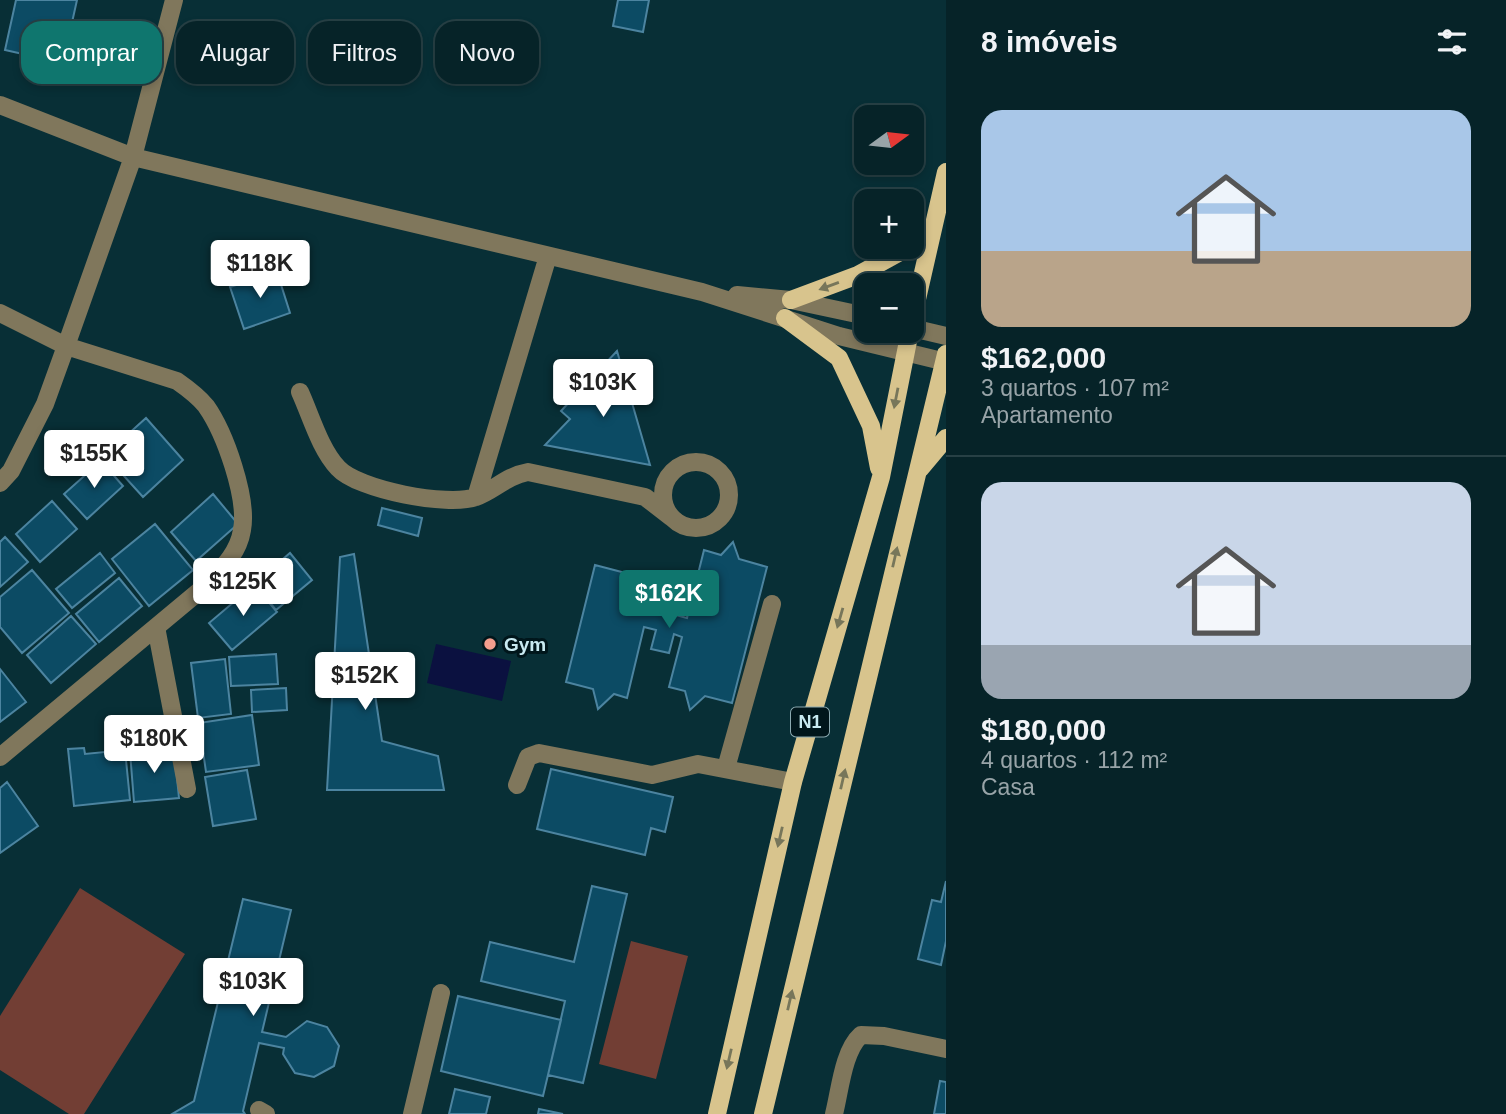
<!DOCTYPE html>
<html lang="pt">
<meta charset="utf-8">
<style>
:root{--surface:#062328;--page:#142f34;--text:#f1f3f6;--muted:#98a4a8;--line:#274045;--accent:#0f766e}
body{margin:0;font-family:Arial,sans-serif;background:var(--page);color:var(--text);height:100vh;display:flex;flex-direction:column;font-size:26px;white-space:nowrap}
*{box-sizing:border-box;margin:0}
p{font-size:23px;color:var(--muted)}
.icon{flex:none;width:38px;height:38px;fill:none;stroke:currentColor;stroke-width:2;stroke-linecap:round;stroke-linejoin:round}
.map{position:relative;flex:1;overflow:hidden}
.drawer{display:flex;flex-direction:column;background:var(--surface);width:560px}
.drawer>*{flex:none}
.guide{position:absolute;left:21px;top:21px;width:665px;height:63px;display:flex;gap:14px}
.needle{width:46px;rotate:75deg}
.fabs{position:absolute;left:854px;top:105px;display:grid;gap:14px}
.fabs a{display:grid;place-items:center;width:70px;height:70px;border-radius:14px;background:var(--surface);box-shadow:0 4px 10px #0003,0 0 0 2px var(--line);font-size:35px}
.price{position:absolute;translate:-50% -60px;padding:0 16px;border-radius:7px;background:#fff;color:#222;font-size:23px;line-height:46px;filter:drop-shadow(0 2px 4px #0008)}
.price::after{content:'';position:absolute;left:50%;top:42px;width:21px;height:16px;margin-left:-10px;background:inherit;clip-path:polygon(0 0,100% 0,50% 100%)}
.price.on{background:var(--accent);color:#fff}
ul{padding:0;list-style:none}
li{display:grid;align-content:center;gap:14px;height:371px;padding:0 35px}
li+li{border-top:2px solid var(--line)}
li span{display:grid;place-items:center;height:217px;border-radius:21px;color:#555}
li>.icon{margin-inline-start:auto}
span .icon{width:126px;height:126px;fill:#fffc;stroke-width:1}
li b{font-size:30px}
h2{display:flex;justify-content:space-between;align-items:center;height:84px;padding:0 35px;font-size:30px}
.pill{padding:0 24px;border-radius:21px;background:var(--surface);box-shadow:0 4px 10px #0003,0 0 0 2px var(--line);font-size:24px;line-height:63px}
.pill.on{background:var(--accent);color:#fff}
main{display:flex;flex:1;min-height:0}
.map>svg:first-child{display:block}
.green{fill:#723e34}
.water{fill:#0b1140}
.building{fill:#0c4b64;stroke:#4c84a0;stroke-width:2}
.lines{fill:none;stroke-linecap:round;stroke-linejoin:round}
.minor{stroke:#80775c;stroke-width:18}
.major{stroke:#d8c48d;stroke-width:18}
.oneway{fill:#77765a}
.poi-dot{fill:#f49d8d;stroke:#00161b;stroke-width:2.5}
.labels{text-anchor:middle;stroke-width:6;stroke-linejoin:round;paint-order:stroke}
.shield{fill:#00161b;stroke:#8caab1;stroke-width:2}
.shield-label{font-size:18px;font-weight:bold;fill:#c8eaf1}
.poi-label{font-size:19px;font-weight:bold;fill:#c8eaf1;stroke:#00161b;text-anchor:start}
</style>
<main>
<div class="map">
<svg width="946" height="1114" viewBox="0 0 946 1114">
<rect width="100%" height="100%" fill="#082f36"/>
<path class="green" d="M80 888 185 954 84 1114H69L0 1070V1016Z
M631 941 688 956 656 1079 599 1064Z"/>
<path class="water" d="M436 644 511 661 502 701 427 683Z"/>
<path class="building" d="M16 0H77L63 63 5 50Z
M618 0H649L643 32 613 26Z
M277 272 290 313 244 329 230 287Z
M617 351 650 465 545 445 570 419 561 411 584 386 587 390 591 385 588 382Z
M146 418 183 460 143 497 105 455Z
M101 461 123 486 87 519 64 494Z
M213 494 238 524 196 561 171 532Z
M52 501 77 529 40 562 16 534Z
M382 508 422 518 418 536 378 525Z
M155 524 193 570 149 606 112 559Z
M5 537 28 562 0 587V542Z
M733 542 739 559 767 567 732 703 705 696 690 710 685 691 669 687 682 637 674 634 669 653 651 649 656 630 644 627 627 698 614 694 598 709 593 689 566 682 595 565 656 581 649 608 687 618 704 550 721 555Z
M100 553 115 573 72 608 56 589Z
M290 553 312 580 276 610 255 583Z
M354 554 382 741 438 756 444 790H327L340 557Z
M32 570 69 613 22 653 0 627V597Z
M119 578 142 606 99 642 76 614Z
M254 585 277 612 232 650 209 623Z
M71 616 96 644 51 683 27 655Z
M276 654 278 684 231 686 229 657Z
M225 659 231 714 198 718 191 663Z
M0 669 26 702 0 722Z
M286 688 287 710 252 712 251 690Z
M252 715 259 765 206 772 199 723Z
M174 747 179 798 134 802 130 752Z
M84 748 85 754 125 750 130 800 74 806 68 749Z
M551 769 673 797 665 832 651 828 645 855 537 829Z
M247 770 256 819 213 826 205 777Z
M7 782 38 826 0 853V788Z
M946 881V941L941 965 918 959 932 900 941 902Z
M592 886 627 894 583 1083 548 1075 565 1001 481 981 490 942 574 962Z
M243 899 291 910 262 1032 286 1037 307 1021 327 1027 339 1046 334 1066 314 1077 295 1073 283 1054 284 1048 259 1043 243 1111 245 1114H172L194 1101Z
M458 996 561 1020 543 1096 441 1071Z
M940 1081 946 1082V1114H934Z
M455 1089 490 1097 486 1114H449Z
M539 1109 563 1114H538Z"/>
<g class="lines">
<path class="minor" d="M0 105 133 157 702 292 839 336 946 362
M737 295 791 300 866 316
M0 313 66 346 177 381C187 388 198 396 206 406 225 433 248 498 242 530 238 555 220 570 203 588L0 757
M912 328 946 336
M300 392C311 416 320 449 338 468 358 490 448 507 476 497 495 490 506 476 528 472L645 497 671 517
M663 495a33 33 0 1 1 66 0a33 33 0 1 1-66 0Z
M0 483 11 471 45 404 66 346 133 157 174 0
M476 497 548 256
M156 627 187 789
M726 768 772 604
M517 785 528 757 539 753 652 775 698 764 793 782
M259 1110 266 1114
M412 1114 441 993
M834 1114C840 1091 843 1051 861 1035L884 1036 946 1049"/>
<path class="major" d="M791 300 858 275 909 247
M785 318 839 358 871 426 879 468
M912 321 946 172
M920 469 946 438
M717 1114 793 782 881 477 910 331
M763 1114 946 354"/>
</g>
<defs><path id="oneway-solid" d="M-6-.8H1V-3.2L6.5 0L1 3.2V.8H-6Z" transform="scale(1.75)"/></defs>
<g class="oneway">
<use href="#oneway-solid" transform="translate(829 286) rotate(160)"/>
<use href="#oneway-solid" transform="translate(896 398) rotate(101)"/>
<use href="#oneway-solid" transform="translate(895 557) rotate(-77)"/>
<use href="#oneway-solid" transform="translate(840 618) rotate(106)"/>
<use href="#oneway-solid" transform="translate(843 779) rotate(-77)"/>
<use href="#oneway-solid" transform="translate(780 837) rotate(103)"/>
<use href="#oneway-solid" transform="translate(790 1000) rotate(-77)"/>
<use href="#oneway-solid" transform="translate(729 1059) rotate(103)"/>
</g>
<circle class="poi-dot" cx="490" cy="644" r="7"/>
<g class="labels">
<rect class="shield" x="791" y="707.5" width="38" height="29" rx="5"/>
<g class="shield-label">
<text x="810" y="728">N1</text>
</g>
<g class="poi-label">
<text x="504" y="651">Gym</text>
</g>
</g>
</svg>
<div class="fabs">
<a><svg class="needle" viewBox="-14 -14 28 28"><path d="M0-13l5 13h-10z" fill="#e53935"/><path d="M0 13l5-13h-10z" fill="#98a4a8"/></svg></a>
<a>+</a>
<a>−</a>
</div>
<b class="price" style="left:260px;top:300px">$118K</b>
<b class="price" style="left:603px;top:419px">$103K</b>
<b class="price" style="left:94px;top:490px">$155K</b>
<b class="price" style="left:243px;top:618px">$125K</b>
<b class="price on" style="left:669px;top:630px">$162K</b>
<b class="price" style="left:365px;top:712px">$152K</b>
<b class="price" style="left:154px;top:775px">$180K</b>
<b class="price" style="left:253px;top:1018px">$103K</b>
<div class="guide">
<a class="pill on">Comprar</a>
<a class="pill">Alugar</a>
<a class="pill">Filtros</a>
<a class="pill">Novo</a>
</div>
</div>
<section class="drawer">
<h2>8 imóveis<svg class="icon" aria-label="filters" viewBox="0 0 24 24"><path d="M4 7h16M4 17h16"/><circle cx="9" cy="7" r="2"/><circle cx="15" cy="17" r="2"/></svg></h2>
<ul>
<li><span style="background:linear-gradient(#a9c7e8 65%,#b9a48a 0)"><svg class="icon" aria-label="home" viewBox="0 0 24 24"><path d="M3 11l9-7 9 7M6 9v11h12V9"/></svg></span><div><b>$162,000</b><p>3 quartos · 107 m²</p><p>Apartamento</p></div></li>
<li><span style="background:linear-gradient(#c9d6e8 75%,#9aa5b1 0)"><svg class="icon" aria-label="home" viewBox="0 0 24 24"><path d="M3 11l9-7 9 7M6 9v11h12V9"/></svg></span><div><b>$180,000</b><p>4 quartos · 112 m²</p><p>Casa</p></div></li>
</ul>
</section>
</main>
